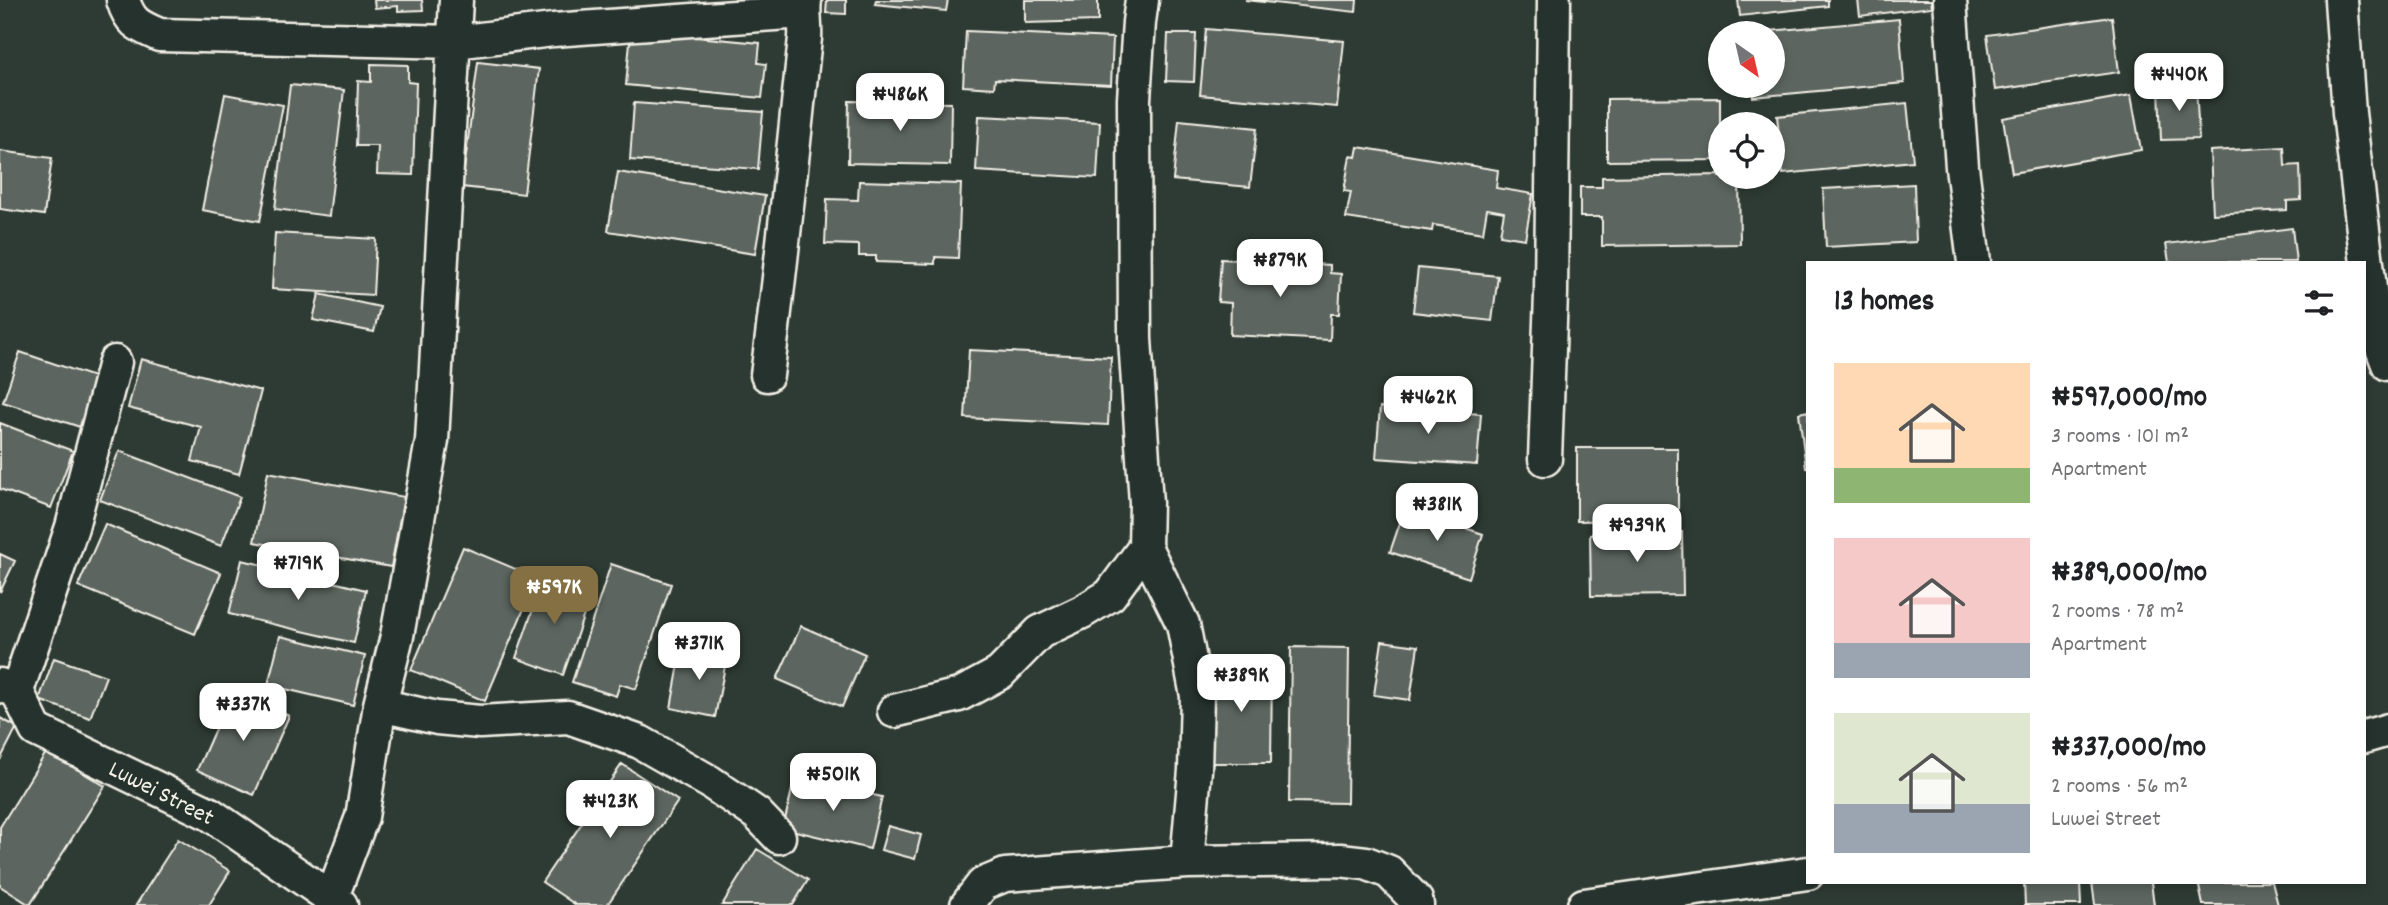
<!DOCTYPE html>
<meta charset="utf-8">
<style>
:root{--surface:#fff;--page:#f6f6f6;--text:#202124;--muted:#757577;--accent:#847042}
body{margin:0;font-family:Dekko,sans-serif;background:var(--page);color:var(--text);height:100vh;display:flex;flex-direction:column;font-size:26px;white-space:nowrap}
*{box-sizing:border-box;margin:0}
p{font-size:23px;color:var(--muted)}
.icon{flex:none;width:38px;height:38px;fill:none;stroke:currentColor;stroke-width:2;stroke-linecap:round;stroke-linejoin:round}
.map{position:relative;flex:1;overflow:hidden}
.drawer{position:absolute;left:1806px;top:261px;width:560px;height:623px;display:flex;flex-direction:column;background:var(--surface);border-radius:0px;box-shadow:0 4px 10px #0003}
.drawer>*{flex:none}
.needle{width:46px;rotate:146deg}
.buttons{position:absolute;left:1708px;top:21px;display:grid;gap:14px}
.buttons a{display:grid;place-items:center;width:77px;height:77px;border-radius:50%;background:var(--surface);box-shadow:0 4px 10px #0003;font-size:35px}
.price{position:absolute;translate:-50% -60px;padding:0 16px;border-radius:14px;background:#fff;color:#222;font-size:23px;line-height:46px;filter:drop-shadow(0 2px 4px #0008)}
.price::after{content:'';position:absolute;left:50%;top:42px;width:21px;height:16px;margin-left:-10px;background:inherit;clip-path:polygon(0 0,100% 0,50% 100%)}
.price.active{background:var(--accent);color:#fff}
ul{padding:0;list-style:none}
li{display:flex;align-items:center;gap:21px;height:175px;padding:0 28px}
li span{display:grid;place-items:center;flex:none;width:196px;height:140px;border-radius:0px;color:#555}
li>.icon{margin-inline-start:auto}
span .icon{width:84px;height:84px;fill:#fffc;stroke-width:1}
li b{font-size:30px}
h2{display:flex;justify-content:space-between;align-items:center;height:84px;padding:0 28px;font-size:30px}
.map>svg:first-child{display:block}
.building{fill:#5c655e;stroke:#f4f1e8;stroke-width:2}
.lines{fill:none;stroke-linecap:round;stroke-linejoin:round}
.street-casing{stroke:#f4f1e8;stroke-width:37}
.street{stroke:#26332d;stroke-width:32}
.labels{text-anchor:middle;stroke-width:5;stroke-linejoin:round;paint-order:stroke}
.street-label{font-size:24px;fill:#f4f1e8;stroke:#26332d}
</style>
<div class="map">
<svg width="2388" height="905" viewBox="0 0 2388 905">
<rect width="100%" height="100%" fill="#2e3b34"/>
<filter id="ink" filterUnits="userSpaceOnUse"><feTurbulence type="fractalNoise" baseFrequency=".0143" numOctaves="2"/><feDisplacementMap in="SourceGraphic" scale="14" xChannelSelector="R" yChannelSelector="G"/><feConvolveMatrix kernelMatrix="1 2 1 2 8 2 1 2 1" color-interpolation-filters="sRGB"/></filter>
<g filter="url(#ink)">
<path class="building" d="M374 0H422L423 10 398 11V6L375 8Z
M827 0H846V14L826 13Z
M876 0H948L946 11 875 4Z
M1025 0H1098V21L1025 23Z
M1245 0H1357L1356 12Z
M1738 0H1828V6L1740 16Z
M1858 0H1931L1932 7 1860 16Z
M2112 17 2119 72 1995 90 1987 35Z
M1899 19 1904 83 1753 97 1752 86H1773V33H1748Z
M1206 29 1344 41 1337 107 1200 95Z
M631 31 760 43 758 63 766 64 762 98 626 85Z
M966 31 1113 38 1111 85 995 79 994 88 963 86Z
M1168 34H1196L1194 82 1166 81Z
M478 62 539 69 524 194 462 187Z
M371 64 408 65V82L416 83 413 175 377 174 378 146H356L358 81 371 82Z
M290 85 344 90 329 216 275 209Z
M2196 86 2199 139 2161 140 2159 88Z
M225 94 283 105 260 221 202 210Z
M2131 95 2141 150 2012 173 2003 118Z
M1720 98V160L1607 161V99Z
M849 101 951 103 950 165 848 163Z
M634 103 763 112 758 169 630 160Z
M1907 103 1913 161 1783 174 1777 116Z
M979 116 1100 122 1097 178 976 171Z
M1179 120 1257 128 1250 187 1173 180Z
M1358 147 1498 170 1496 188 1533 194 1525 239 1500 235 1504 212 1487 209 1483 233 1433 225 1432 231 1346 218 1351 192 1344 191 1350 156 1356 157Z
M2284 147 2285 166 2300 165 2301 200 2287 201V210L2213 214 2210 151Z
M0 151 52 158 44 215 0 209Z
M1773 170 1774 182 1752 184 1751 177H1773Z
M618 172 765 196 755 254 608 231Z
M1720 175V177H1739L1740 244 1602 246V217H1580V187H1602V177Z
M859 181 961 184 958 258 935 257V264L876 262V256H859V245L825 244 827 199 858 200Z
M1914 184 1916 242 1826 247 1823 189Z
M2292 228 2296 262H2169L2166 244Z
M275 233 376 239 373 295 272 289Z
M1221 259 1330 265V273L1341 274 1339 314H1331L1330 340 1230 335 1231 303 1218 302Z
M1418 268 1498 276 1492 321 1413 312Z
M319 294 380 307 374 332 313 320Z
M969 350 1111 357 1108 425 965 418Z
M20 352 97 378 80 427 3 402Z
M141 359 261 391 239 474 192 461 201 427 128 408Z
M1380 407 1481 414 1477 465 1376 458Z
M1808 411V468H1806L1799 413Z
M0 423 73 451 51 508 0 489Z
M1577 448H1678V520L1577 521Z
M119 451 240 497 221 546 100 500Z
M268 472 404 497 391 567 254 542Z
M1405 508 1483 534 1469 578 1390 552Z
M105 524 221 573 195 634 78 586Z
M1682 532 1683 595 1591 596 1590 534Z
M463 547 537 578 485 701 411 670Z
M0 554 15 561 0 592Z
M242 560 366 590 354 643 229 614Z
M611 564 671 584 636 689 620 684 616 696 572 682Z
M544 578 591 594 563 675 516 658Z
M801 626 865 654 842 707 777 679Z
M280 636 365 656 353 705 268 685Z
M1382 641 1418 646 1410 700 1374 695Z
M1291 647 1349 648 1347 803 1289 802Z
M682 648 727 656 715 717 671 708Z
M54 658 106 676 90 718 39 700Z
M1210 666H1272L1271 763H1210Z
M232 690 289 716 254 795 197 770Z
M0 718 17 727 0 760Z
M47 751 105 786 30 905 0 886V827Z
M622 764 678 801 607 905H576L542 882Z
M795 777 882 797 870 849 783 828Z
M888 826 921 835 915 859 881 850Z
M178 839 230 871 209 905H136Z
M757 849 808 880 793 905H722Z
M2024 882H2080L2081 905H2025Z
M2092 882H2151L2154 905H2095Z
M2198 882H2272L2278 905H2203Z"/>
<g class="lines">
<g class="street-casing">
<path id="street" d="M123 0C130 23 139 26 159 35L455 42 553 30 803 12
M1142 0 1139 22 1134 99 1135 339 1146 503 1145 547 1183 624 1197 696 1195 770 1187 862
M1950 0 1962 167 1974 262
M2341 0 2349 113 2375 330 2388 364
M767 375C782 263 793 150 805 38 806 25 803 13 805 0
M1545 459 1551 294 1554 0
M0 685 17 691 36 730 210 814 341 905
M17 691 72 527 115 362
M380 705 437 718 480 722 568 717 640 742 710 782 757 814 779 837
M894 711 959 695 1000 673 1040 632 1082 612 1110 595 1145 547
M2364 737 2388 730
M332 897 362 817 380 705 397 636 432 441 456 0
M967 905 983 884 1005 875 1187 862 1340 860 1366 863 1389 872 1416 900 1417 905
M1584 905 1808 873"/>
</g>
<use href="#street" class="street"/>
</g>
</g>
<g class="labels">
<g class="street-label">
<text transform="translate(162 792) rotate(27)" y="8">Luwei Street</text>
</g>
</g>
</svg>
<div class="buttons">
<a><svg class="needle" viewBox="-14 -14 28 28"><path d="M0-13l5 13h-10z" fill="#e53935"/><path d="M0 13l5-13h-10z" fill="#757577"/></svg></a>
<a><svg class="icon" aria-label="locate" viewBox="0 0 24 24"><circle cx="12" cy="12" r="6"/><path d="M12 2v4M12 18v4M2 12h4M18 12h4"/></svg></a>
</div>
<b class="price" style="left:2179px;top:113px">₦440K</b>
<b class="price" style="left:900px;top:133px">₦486K</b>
<b class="price" style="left:1280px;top:299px">₦879K</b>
<b class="price" style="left:1428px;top:436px">₦462K</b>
<b class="price" style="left:1437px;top:543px">₦381K</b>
<b class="price" style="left:1637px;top:564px">₦939K</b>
<b class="price" style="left:298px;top:602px">₦719K</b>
<b class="price active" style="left:554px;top:626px">₦597K</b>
<b class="price" style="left:699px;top:682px">₦371K</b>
<b class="price" style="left:1241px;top:714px">₦389K</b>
<b class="price" style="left:243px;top:743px">₦337K</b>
<b class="price" style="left:833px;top:813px">₦501K</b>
<b class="price" style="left:610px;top:840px">₦423K</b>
<section class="drawer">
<h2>13 homes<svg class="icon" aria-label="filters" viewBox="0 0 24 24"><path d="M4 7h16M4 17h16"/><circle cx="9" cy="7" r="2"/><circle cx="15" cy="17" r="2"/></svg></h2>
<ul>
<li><span style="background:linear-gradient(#ffd9b3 75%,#8fb573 0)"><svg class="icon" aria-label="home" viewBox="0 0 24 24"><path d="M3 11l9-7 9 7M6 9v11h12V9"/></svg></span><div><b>₦597,000/mo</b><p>3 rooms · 101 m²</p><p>Apartment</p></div></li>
<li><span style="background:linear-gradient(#f6c9c9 75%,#9aa5b1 0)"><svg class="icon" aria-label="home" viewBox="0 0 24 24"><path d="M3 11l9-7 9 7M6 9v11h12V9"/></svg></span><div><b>₦389,000/mo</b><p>2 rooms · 78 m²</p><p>Apartment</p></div></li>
<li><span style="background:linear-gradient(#dfe7d0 65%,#9aa5b1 0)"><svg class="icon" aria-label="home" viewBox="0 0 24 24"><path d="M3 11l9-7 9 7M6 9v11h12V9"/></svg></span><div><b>₦337,000/mo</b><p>2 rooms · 56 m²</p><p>Luwei Street</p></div></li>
</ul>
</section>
</div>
